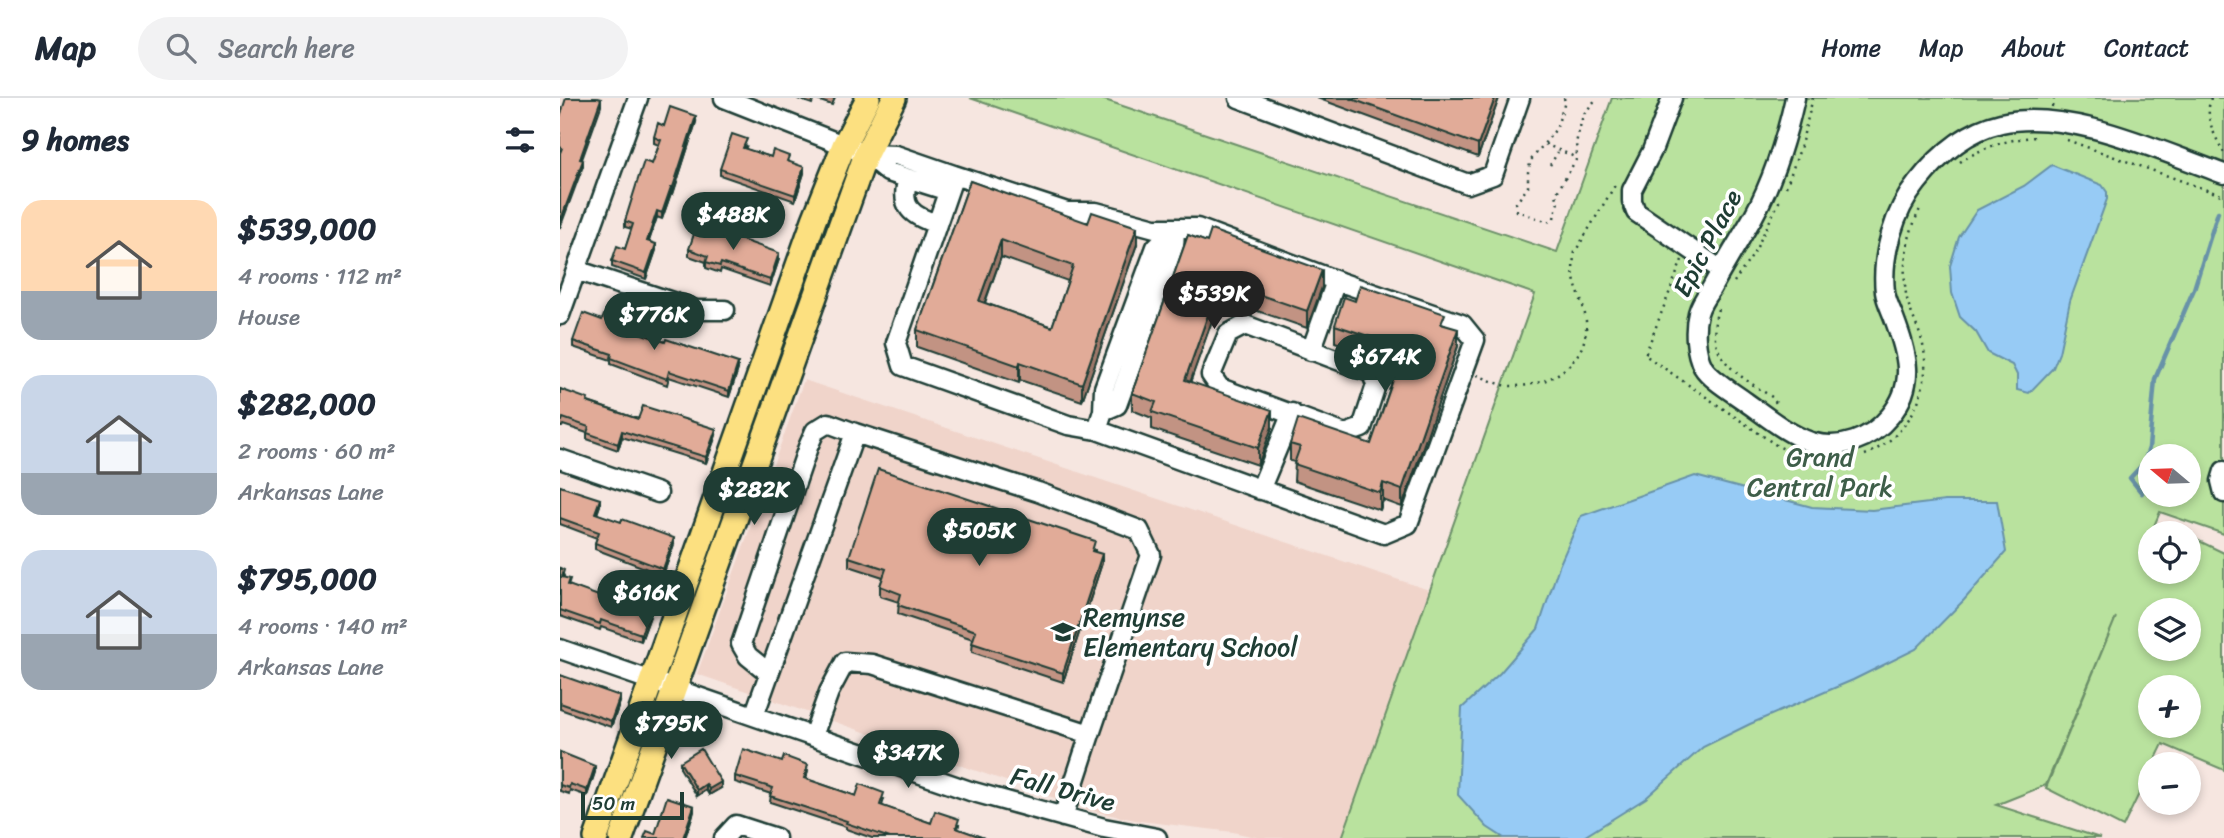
<!DOCTYPE html>
<meta charset="utf-8">
<style>
:root{--surface:#fff;--page:#f2f2f3;--text:#1f2937;--muted:#747a83;--line:#e0e1e3;--accent:#1f3d34}
body{margin:0;font-family:Sriracha,sans-serif;background:var(--page);color:var(--text);height:100vh;display:flex;flex-direction:column;font-size:26px;white-space:nowrap}
*{box-sizing:border-box;margin:0}
p{font-size:23px;color:var(--muted)}
.icon{flex:none;width:38px;height:38px;fill:none;stroke:currentColor;stroke-width:2;stroke-linecap:round;stroke-linejoin:round}
.map{position:relative;flex:1;overflow:hidden}
.drawer{display:flex;flex-direction:column;background:var(--surface);width:560px}
.drawer>*{flex:none}
.needle{width:46px;rotate:289deg}
.fabs{position:absolute;left:1578px;top:346px;display:grid;gap:14px}
.fabs a{display:grid;place-items:center;width:63px;height:63px;border-radius:50%;background:var(--surface);box-shadow:0 4px 10px #0003;font-size:35px}
.scale{position:absolute;left:21px;bottom:18px;width:103px;box-sizing:border-box;padding-left:7px;border:4px solid #1f3d34;border-top:0;font-size:19px;line-height:24px;white-space:nowrap;color:#1f3d34;-webkit-text-stroke:5px #fff;paint-order:stroke}
.price{position:absolute;translate:-50% -60px;padding:0 16px;border-radius:24px;background:var(--accent);color:#fff;font-size:23px;line-height:46px;filter:drop-shadow(0 2px 4px #0008)}
.price::after{content:'';position:absolute;left:50%;top:42px;width:21px;height:16px;margin-left:-10px;background:inherit;clip-path:polygon(0 0,100% 0,50% 100%)}
.price.selected{background:#222;color:#fff}
ul{padding:0;list-style:none}
li{display:flex;align-items:center;gap:21px;height:175px;padding:0 21px}
li span{display:grid;place-items:center;flex:none;width:196px;height:140px;border-radius:21px;color:#555}
li>.icon{margin-inline-start:auto}
span .icon{width:84px;height:84px;fill:#fffc;stroke-width:1}
li b{font-size:30px}
h2{display:flex;justify-content:space-between;align-items:center;height:84px;padding:0 21px;font-size:30px}
header{display:flex;align-items:center;gap:42px;box-sizing:border-box;height:98px;padding:0 35px;background:var(--surface);border-bottom:2px solid var(--line)}
header strong{font-size:33px}
nav{display:flex;gap:38px;margin-inline-start:auto;font-size:24px}
.search{width:490px;height:63px;background:var(--page);display:flex;align-items:center;gap:18px;box-sizing:border-box;padding:0 24px;border-radius:38px;color:var(--muted);font-size:26px}
main{display:flex;flex:1;min-height:0}
.map>svg:first-child{display:block}
.built{fill:#f0d4ca}
.green{fill:#b9e29e;stroke:#6c9069;stroke-width:2;fill-rule:evenodd}
.water{fill:#97cbf5;stroke:#6792a8;stroke-width:2}
.lines{fill:none;stroke-linecap:round;stroke-linejoin:round}
.stream{stroke:#6792a8;stroke-width:4.5}
.minor-casing{stroke:#1f3d34;stroke-width:23}
.major-casing{stroke:#1f3d34;stroke-width:28}
.path{stroke:#1f3d34;stroke-width:2.5;stroke-dasharray:2 5;stroke-linecap:butt}
.minor{stroke:#fff;stroke-width:18}
.major{stroke:#fce080;stroke-width:23}
.wall{fill:#c29383;stroke:#1f3d34;stroke-width:2;fill-rule:evenodd}
.shaded-wall{fill:#9e786a;stroke:#1f3d34;stroke-width:2}
.building{fill:#e1ab98;stroke:#1f3d34;stroke-width:2;fill-rule:evenodd}
.labels{text-anchor:middle;stroke-width:7;stroke-linejoin:round;paint-order:stroke}
.street-label{font-size:26px;fill:#1f3d34;stroke:#fff}
.park-label{font-size:26px;fill:#3e5e49;stroke:#fff}
.poi-label{font-size:26px;fill:#1f3d34;stroke:#fff;text-anchor:start}
</style>
<header>
<strong>Map</strong>
<div class="search"><svg class="icon" aria-label="search" viewBox="0 0 24 24"><circle cx="10" cy="10" r="6"/><path d="M15 15l6 6"/></svg>Search here</div>
<nav><a>Home</a><a>Map</a><a>About</a><a>Contact</a></nav>
</header>
<main>
<section class="drawer">
<h2>9 homes<svg class="icon" aria-label="filters" viewBox="0 0 24 24"><path d="M4 7h16M4 17h16"/><circle cx="9" cy="7" r="2"/><circle cx="15" cy="17" r="2"/></svg></h2>
<ul>
<li><span style="background:linear-gradient(#ffd9b3 65%,#9aa5b1 0)"><svg class="icon" aria-label="home" viewBox="0 0 24 24"><path d="M3 11l9-7 9 7M6 9v11h12V9"/></svg></span><div><b>$539,000</b><p>4 rooms · 112 m²</p><p>House</p></div></li>
<li><span style="background:linear-gradient(#c9d6e8 70%,#9aa5b1 0)"><svg class="icon" aria-label="home" viewBox="0 0 24 24"><path d="M3 11l9-7 9 7M6 9v11h12V9"/></svg></span><div><b>$282,000</b><p>2 rooms · 60 m²</p><p>Arkansas Lane</p></div></li>
<li><span style="background:linear-gradient(#c9d6e8 60%,#9aa5b1 0)"><svg class="icon" aria-label="home" viewBox="0 0 24 24"><path d="M3 11l9-7 9 7M6 9v11h12V9"/></svg></span><div><b>$795,000</b><p>4 rooms · 140 m²</p><p>Arkansas Lane</p></div></li>
</ul>
</section>
<div class="map">
<svg width="1664" height="740" viewBox="0 0 1664 740">
<rect width="100%" height="100%" fill="#f6e6e0"/>
<filter id="ink" filterUnits="userSpaceOnUse"><feTurbulence type="fractalNoise" baseFrequency=".0143" numOctaves="2"/><feDisplacementMap in="SourceGraphic" scale="14" xChannelSelector="R" yChannelSelector="G"/><feConvolveMatrix kernelMatrix="1 2 1 2 8 2 1 2 1" color-interpolation-filters="sRGB"/></filter>
<g filter="url(#ink)">
<path class="built" d="M244 282 869 492 782 740H699L673 734 580 723 532 713 137 576Z"/>
<path class="green" d="M410 0H539L997 154 1052 0H1664V436L1600 414 1584 451 1591 450V474H1629V438L1664 455V672L1603 646 1563 729 1486 690 1556 519 1486 687 1436 707 1540 740H782L975 196ZM1591 359H1629V397H1591ZM1591 513H1629V551H1591ZM1591 590H1629V628H1591Z"/>
<path class="water" d="M1492 67 1542 87 1547 94V101L1510 203 1499 255 1493 270 1469 295 1457 292V277L1452 267 1428 255 1416 234 1400 219 1392 195 1390 168 1399 139 1417 112 1464 88Z
M1135 378 1252 409 1312 412 1385 403H1437L1446 454 1404 502 1356 551 1293 582 1190 626 1143 649 1086 700 1022 740H944L927 729 898 697 902 610 940 575 978 531 999 468 1021 418Z"/>
<g class="lines">
<path class="stream" d="M1582 395 1570 380 1584 365 1589 350 1595 281 1634 191 1658 114"/>
<g class="minor-casing">
<path id="minor" d="M164 0 306 56 328 74 388 93
M679 0 908 86 933 77 960 0
M1112 0 1092 53 1072 92V103L1076 114 1161 172
M1235 0C1226 40 1213 83 1193 119 1179 143 1164 167 1151 191 1146 198 1140 207 1138 215 1134 231 1135 254 1143 269 1150 281 1174 295 1186 304 1206 318 1227 336 1251 344 1280 353 1311 341 1330 318 1357 286 1347 255 1334 220 1331 212 1326 202 1325 194 1321 158 1334 113 1357 85 1378 58 1406 33 1441 25 1509 10 1599 53 1664 76
M306 56 336 57 394 77
M394 77 507 114H536L595 130H637L780 184 902 226 915 242 848 426 824 436 537 332 508 327 343 268 336 245Z
M348 81C339 109 352 118 377 126
M16 172 136 212H165
M0 217 78 0
M685 227 812 275 816 287 802 330 785 336 660 290 651 277 668 236Z
M751 253 776 183
M543 313 557 307 614 151 615 130
M537 332 543 313 544 290 596 149 615 130
M0 361 98 395
M1664 373 1661 383 1664 395
M700 392 732 315
M0 551 410 693 544 730 597 740
M209 575 188 558 181 546 248 349 255 333 268 325 295 335
M194 618 295 335 478 394 579 432 591 457 530 636
M253 638 269 594 285 564 312 566 499 626 530 636 503 719
M164 740 176 727 216 740"/>
</g>
<g class="major-casing">
<path id="major" d="M36 740 254 122 284 47 308 0
M61 740 306 56 334 0"/>
</g>
<path class="path" d="M1004 0 1005 4 996 31 971 62 968 74V89L956 105 957 113 988 124 994 120 998 104 996 96 1017 60 1016 45 1023 17 1037 0
M1651 0C1644 20 1655 38 1664 55
M1492 9 1494 0
M1507 42 1664 98
M985 46 1017 60
M1400 64C1423 49 1448 41 1476 39
M990 67 998 54
M1226 89 1240 51 1253 0
M1122 162 1085 257 1216 347 1240 359 1257 363
M1174 184 1193 157 1220 102
M1158 211C1143 259 1178 277 1212 299L1216 305
M917 277C928 281 942 289 954 288 991 288 1029 264 1026 223 1023 195 1008 187 1015 154L1057 84
M1305 357C1348 339 1373 293 1363 247 1359 229 1349 214 1346 196 1342 166 1347 138 1360 111"/>
<use href="#minor" class="minor"/>
<use href="#major" class="major"/>
</g>
<path class="wall" d="M238 0H275L272 7 254 1 252 6 238 1Z
M757 0H939L918 59Z
M136 24 113 96 111 95 102 121 97 119 89 143 96 152 86 181 52 169V163L65 151 72 131 65 129V123L92 66 99 47 94 45V39L104 28Z
M187 47 185 51 211 59 229 64 244 75 235 103 160 77V71Z
M410 83 577 146 522 303 460 282 459 285 357 249V232ZM441 159 508 183 492 229 425 205Z
M628 137 762 189 747 230 660 200 630 284 712 329 698 367 592 331V320L572 312V295Z
M129 151 219 161 210 188 161 171 160 175 146 170V164L129 158Z
M795 203 885 227 898 248 842 409 823 402 820 412 734 383 735 364 730 363V346H811L838 266 775 244V227Z
M78 234 178 271 169 299 109 279 107 287 51 266V262L13 249V243Z
M0 291 28 304 78 321 156 337 146 365 62 339 58 352 27 341V335L3 327 2 329H0Z
M0 388 40 407 37 416 114 446 103 477 35 451V445L37 440 0 426Z
M535 452V454L542 465 503 584 412 554 413 541 338 516 339 504 320 498V488L323 479 289 468V459Z
M0 470 4 478V479L10 488 90 518 81 543 41 529 40 532 0 518Z
M0 577 60 604 51 629 0 611Z
M0 654 35 674 27 698 10 692 9 696 0 693Z
M120 664 161 690 149 697 146 692 137 698 120 670Z
M222 664 248 673 246 681 296 698 324 701 322 708 371 725 399 727 398 731 424 740H312L286 731V729L210 704 211 696 175 684V678Z"/>
<path class="shaded-wall" d="M935 0H939L918 59V47Z
M41 1V8L20 67V61Z
M136 18V24L113 96V89Z
M23 62V68L0 130V124Z
M244 69V75L235 103V97Z
M111 89V95L102 121V115Z
M97 113V119L87 149V143Z
M577 129V146L522 303V286Z
M441 142V159L419 220V203Z
M96 146V152L86 181V175Z
M219 155V161L210 188V182Z
M762 172V189L747 230V213Z
M660 183V200L625 299V282Z
M898 231V248L842 409V392Z
M460 264V282L459 285V268Z
M178 265V271L169 299V293Z
M712 312V329L698 367V350Z
M156 331V337L146 365V359Z
M62 333V339L58 352V346Z
M823 385V402L820 412V395Z
M40 401V407L35 421V415Z
M114 440V446L103 477V471Z
M542 456V465L503 584V575Z
M90 512V518L81 543V536Z
M60 598V604L51 629V623Z
M35 668V674L27 698V692Z
M161 684V690L149 697V691Z
M146 686V692L137 698V692Z
M134 708V714L125 740H123Z"/>
<path class="building" d="M6 0H37L41 1 20 61 23 62 0 124V55L2 50 0 49V19Z
M789 0H935L918 47Z
M110 9 136 18 113 89H111L102 115 97 113 87 143 96 146 86 175 52 163 57 148 65 151 73 126 65 123 79 78 84 63 92 66 101 42 94 39 98 25 104 28Z
M172 36 187 41 183 50 211 59 213 52 229 58 227 63 244 69 235 97 160 71Z
M410 83 528 125 532 114 577 129 522 286 460 264 459 268 357 232ZM441 142 513 168 492 229 419 203Z
M138 124 171 135V138L219 155 210 182 161 165 160 168 146 164 148 158 129 151Z
M651 132 762 172 747 213 660 183 625 282 712 312 698 350 592 314 596 304 572 295 628 137 647 144Z
M800 187 885 216 881 226 898 231 842 392 823 385 820 395 734 366 740 349 730 346 738 321 811 346 844 250 775 227 784 199 795 203Z
M23 215 42 222 44 217 78 229 76 234 105 244 106 241 178 265 169 293 109 273 107 281 51 260 52 256 13 243Z
M0 291 28 301 27 304 78 321 83 308 156 331 146 359 62 333 58 346 27 335 29 329 3 320 2 323H0Z
M318 371 535 443 532 453 542 456 503 575 412 545 416 533 338 507 341 496 320 488 326 471 289 459Z
M0 388 40 401 35 415 61 424 62 421 114 440 103 471 35 445 39 434 0 420Z
M0 470 4 472 2 479 10 481 8 487 58 505 60 501 90 512 81 536 41 522 40 526 0 512Z
M0 577 60 598 51 623 0 605Z
M141 651 161 684 149 691 146 686 137 692 120 664Z
M183 651 222 664 224 658 248 667 244 680 296 698 300 686 324 695 320 707 371 725 375 713 399 721 396 730 424 740H330L286 725 287 723 210 698 213 690 175 678Z
M0 654 35 668 27 692 10 686 9 690 0 687Z
M107 699 134 708 123 740H84L87 733 95 736Z"/>
</g>
<defs>
<g id="school-bare" transform="scale(1.89)"><path d="M0-5L7-2L0 1L-7-2ZM-4 1L0 2.5L4 1V4Q0 6-4 4Z" fill="#1f3d34" stroke="#fff" stroke-width="2.5" paint-order="stroke"/></g>
</defs>
<g fill-rule="evenodd">
<use href="#school-bare" x="503" y="534"/>
</g>
<g class="labels">
<g class="street-label">
<text transform="translate(1147 145) rotate(-62)" y="9">Epic Place</text>
<text transform="translate(503 691) rotate(15)" y="9">Fall Drive</text>
</g>
<g class="park-label">
<text x="1260" y="368">Grand<tspan x="1260" dy="30">Central Park</tspan></text>
</g>
<g class="poi-label">
<text x="523" y="528">Remynse<tspan x="523" dy="30">Elementary School</tspan></text>
</g>
</g>
</svg>
<div class="fabs">
<a><svg class="needle" viewBox="-14 -14 28 28"><path d="M0-13l5 13h-10z" fill="#e53935"/><path d="M0 13l5-13h-10z" fill="#747a83"/></svg></a>
<a><svg class="icon" aria-label="locate" viewBox="0 0 24 24"><circle cx="12" cy="12" r="6"/><path d="M12 2v4M12 18v4M2 12h4M18 12h4"/></svg></a>
<a><svg class="icon" aria-label="layers" viewBox="0 0 24 24"><path d="M12 4l9 5-9 5-9-5zM3 14l9 5 9-5"/></svg></a>
<a>+</a>
<a>−</a>
</div>
<div class="scale">50 m</div>
<b class="price" style="left:173px;top:154px">$488K</b>
<b class="price selected" style="left:654px;top:233px">$539K</b>
<b class="price" style="left:94px;top:254px">$776K</b>
<b class="price" style="left:825px;top:296px">$674K</b>
<b class="price" style="left:194px;top:429px">$282K</b>
<b class="price" style="left:419px;top:470px">$505K</b>
<b class="price" style="left:86px;top:532px">$616K</b>
<b class="price" style="left:111px;top:663px">$795K</b>
<b class="price" style="left:348px;top:692px">$347K</b>
</div>
</main>
